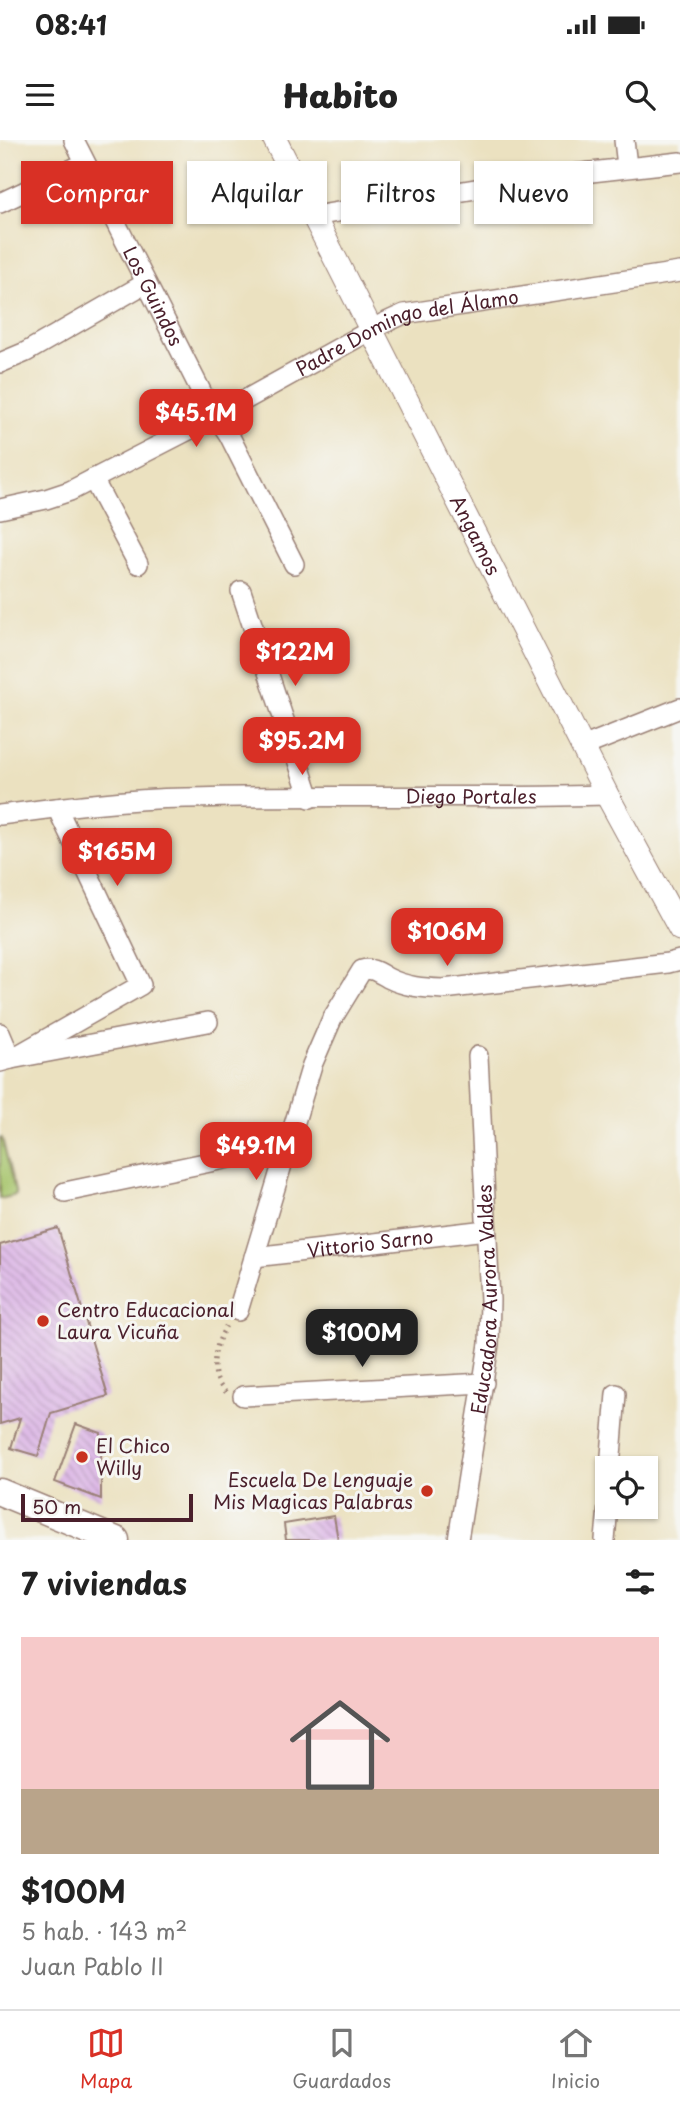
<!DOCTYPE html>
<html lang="es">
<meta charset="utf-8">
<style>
:root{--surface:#fff;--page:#f2f2f2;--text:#222;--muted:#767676;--line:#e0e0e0;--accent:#d93025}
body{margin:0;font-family:"Playpen Sans",sans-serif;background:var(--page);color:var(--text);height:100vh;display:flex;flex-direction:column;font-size:26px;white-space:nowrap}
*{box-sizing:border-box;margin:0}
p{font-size:23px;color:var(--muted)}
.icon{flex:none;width:38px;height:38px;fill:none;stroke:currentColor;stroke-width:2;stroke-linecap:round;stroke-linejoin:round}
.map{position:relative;height:1400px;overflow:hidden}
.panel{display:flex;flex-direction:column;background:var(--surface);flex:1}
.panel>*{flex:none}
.hud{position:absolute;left:21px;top:21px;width:639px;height:63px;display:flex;gap:14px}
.fabs{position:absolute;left:595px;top:1316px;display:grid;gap:14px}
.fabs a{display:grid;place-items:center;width:63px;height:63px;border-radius:0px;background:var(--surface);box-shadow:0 2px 5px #0004;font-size:35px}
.scale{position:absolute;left:21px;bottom:18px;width:172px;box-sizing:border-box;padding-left:7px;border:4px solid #4a1f2b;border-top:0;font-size:19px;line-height:24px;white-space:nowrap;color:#4a1f2b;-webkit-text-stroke:5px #f6f6f2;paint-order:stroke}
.price{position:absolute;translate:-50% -60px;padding:0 16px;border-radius:14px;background:var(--accent);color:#fff;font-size:23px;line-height:46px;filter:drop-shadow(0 2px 4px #0008)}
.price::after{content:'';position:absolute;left:50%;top:42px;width:21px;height:16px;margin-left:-10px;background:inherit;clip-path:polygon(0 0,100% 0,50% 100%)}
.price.current{background:#222;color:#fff}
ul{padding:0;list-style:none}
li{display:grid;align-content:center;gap:14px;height:371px;padding:0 21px}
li+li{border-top:2px solid var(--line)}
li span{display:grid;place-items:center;height:217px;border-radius:0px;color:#555}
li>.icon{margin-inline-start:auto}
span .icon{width:126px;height:126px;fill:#fffc;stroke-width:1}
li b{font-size:30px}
h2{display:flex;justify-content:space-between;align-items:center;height:84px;padding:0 21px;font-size:30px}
.tag{padding:0 24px;border-radius:0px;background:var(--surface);box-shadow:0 2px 5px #0004;font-size:24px;line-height:63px}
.tag.current{background:var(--accent);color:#fff}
.status{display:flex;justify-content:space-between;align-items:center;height:49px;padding:0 35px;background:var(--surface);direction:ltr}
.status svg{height:19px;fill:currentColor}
header{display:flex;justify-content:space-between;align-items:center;height:91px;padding:0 21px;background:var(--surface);font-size:32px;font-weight:800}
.menu{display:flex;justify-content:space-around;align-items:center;height:98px;border-top:2px solid var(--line);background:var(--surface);font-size:19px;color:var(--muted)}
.menu a{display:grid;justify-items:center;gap:4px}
.menu .current{color:var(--accent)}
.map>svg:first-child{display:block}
.garden{fill:#a7c56d;stroke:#78724c;stroke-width:2}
.building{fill:url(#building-back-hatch)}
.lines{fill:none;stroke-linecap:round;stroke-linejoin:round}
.minor-casing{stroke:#9a8076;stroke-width:22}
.tertiary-casing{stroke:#9a8076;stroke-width:25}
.secondary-casing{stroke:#9a8076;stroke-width:29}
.path{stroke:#9a8076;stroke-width:4.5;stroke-dasharray:2 5;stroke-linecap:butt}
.minor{stroke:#fff;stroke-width:19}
.tertiary{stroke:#fff;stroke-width:23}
.secondary{stroke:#fff;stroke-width:26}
.poi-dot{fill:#c8321e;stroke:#f6f6f2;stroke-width:2.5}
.labels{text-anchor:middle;stroke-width:6;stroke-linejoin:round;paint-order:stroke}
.street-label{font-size:19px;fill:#4a1f2b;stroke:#f6f6f2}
.poi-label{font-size:19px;fill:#4a1f2b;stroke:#f6f6f2;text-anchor:start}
</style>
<div class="status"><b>08:41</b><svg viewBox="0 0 49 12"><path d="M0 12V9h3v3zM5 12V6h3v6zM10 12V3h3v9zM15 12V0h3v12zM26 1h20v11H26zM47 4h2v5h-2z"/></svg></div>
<header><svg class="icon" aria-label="menu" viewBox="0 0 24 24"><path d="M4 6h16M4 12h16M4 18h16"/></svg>Habito<svg class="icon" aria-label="search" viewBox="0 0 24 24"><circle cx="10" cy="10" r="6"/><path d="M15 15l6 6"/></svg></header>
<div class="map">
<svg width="680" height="1400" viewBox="0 0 680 1400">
<defs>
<pattern id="building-back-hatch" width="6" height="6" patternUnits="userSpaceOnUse" patternTransform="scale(1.75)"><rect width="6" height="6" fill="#dab1e5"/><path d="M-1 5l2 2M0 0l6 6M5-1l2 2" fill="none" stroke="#b38fba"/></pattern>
</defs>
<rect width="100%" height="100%" fill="#f6f6f2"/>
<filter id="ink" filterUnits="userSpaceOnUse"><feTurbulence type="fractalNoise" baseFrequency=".0143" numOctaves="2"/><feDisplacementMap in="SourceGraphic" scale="14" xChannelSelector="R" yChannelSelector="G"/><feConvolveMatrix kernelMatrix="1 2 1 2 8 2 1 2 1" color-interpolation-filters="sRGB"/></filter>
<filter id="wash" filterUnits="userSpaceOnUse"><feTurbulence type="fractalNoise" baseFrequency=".00686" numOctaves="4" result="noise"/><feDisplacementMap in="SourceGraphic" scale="28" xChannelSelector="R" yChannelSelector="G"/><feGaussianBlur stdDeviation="1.57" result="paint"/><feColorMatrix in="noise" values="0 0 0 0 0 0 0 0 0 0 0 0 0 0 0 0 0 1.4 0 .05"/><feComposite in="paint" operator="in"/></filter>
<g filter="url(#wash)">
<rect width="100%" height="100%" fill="#ebe1c0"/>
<path class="garden" d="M0 998H2L16 1055 0 1059Z"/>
<g id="blocks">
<path class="building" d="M58 1088 108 1256 51 1273 38 1316 11 1308 20 1278 0 1284V1105Z
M76 1284 101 1293V1359L55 1342Z
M334 1376 338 1400H286L284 1384Z"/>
</g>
</g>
<g filter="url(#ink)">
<use href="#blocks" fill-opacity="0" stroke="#9a8076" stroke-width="2"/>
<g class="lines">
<g class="minor-casing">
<g id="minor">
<path id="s1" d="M74 0 205 259 229 295 294 424"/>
<path d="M624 0 627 26"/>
<path d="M0 63 85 23"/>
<path d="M314 76 547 37 680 22"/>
<path d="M0 223 26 212 146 143"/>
<path d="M93 339 138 424"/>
<path id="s2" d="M0 369 46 359 70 351 216 276 382 184 404 174 680 132"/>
<path d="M241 451 310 658"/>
<path d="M582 607 680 568"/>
<path id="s3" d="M0 675C62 667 124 659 186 658 326 654 467 659 607 655"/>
<path d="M0 893 11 919 208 882"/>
<path d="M0 922 11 919 141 845 57 668"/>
<path d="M65 1052 287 1006"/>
<path id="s4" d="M254 1117 486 1090"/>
<path d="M238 1171 312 925 332 879 362 830C372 827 379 833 388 838 406 847 423 848 443 849L668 823 680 820"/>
<path d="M243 1256 484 1243"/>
<path d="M610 1328 616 1254"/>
<path id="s5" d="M458 1400 489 1204 490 1160 478 916"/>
<path d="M605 1400 608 1367"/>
</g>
</g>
<g class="tertiary-casing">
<g id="tertiary">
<path id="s6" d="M275 0 607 655 680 789"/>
</g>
</g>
<g class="secondary-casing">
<path id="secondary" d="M0 1352 116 1400"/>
</g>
<path class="path" d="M226 1252C207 1235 214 1206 226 1186"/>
<use href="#minor" class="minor"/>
<use href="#tertiary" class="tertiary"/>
<use href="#secondary" class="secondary"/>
</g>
</g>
<g class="poi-dot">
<circle cx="43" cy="1181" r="7"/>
<circle cx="82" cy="1317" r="7"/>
<circle cx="427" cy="1351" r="7"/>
</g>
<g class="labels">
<g class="street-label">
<text dy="7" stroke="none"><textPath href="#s1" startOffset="175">Los Guindos</textPath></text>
<text dy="7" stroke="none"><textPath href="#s2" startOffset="448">Padre Domingo del Álamo</textPath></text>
<text dy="7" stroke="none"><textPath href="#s6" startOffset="443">Angamos</textPath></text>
<text dy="7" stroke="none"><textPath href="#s3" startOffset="472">Diego Portales</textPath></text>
<text dy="7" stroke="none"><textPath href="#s4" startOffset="117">Vittorio Sarno</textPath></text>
<text dy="7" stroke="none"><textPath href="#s5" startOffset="243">Educadora Aurora Valdes</textPath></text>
</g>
<g class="poi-label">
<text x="57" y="1177">Centro Educacional<tspan x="57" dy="22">Laura Vicuña</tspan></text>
<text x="96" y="1313">El Chico<tspan x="96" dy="22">Willy</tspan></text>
<text x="413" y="1347" text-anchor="end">Escuela De Lenguaje<tspan x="413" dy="22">Mis Magicas Palabras</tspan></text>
</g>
</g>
</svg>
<div class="fabs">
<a><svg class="icon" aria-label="locate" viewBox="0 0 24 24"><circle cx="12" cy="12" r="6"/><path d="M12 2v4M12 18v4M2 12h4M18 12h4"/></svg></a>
</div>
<div class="scale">50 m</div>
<b class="price" style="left:196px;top:309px">$45.1M</b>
<b class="price" style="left:295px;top:548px">$122M</b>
<b class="price" style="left:302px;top:637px">$95.2M</b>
<b class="price" style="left:117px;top:748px">$165M</b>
<b class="price" style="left:447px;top:828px">$106M</b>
<b class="price" style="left:256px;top:1042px">$49.1M</b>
<b class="price current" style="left:362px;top:1229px">$100M</b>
<div class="hud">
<a class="tag current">Comprar</a>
<a class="tag">Alquilar</a>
<a class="tag">Filtros</a>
<a class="tag">Nuevo</a>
</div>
</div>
<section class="panel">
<h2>7 viviendas<svg class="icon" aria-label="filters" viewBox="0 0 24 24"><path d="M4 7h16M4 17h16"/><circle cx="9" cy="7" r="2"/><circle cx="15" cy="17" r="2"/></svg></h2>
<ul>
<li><span style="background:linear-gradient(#f6c9c9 70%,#b9a48a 0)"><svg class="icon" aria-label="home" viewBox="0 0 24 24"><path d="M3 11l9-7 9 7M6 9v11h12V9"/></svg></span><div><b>$100M</b><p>5 hab. · 143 m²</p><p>Juan Pablo II</p></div></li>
</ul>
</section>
<nav class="menu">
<a class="current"><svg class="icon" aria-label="map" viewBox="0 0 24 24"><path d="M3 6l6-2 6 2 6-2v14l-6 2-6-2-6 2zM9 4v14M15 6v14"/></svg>Mapa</a>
<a><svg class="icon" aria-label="saved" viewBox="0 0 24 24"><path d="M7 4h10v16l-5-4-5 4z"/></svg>Guardados</a>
<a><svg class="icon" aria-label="home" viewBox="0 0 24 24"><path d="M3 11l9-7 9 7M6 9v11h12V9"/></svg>Inicio</a>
</nav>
